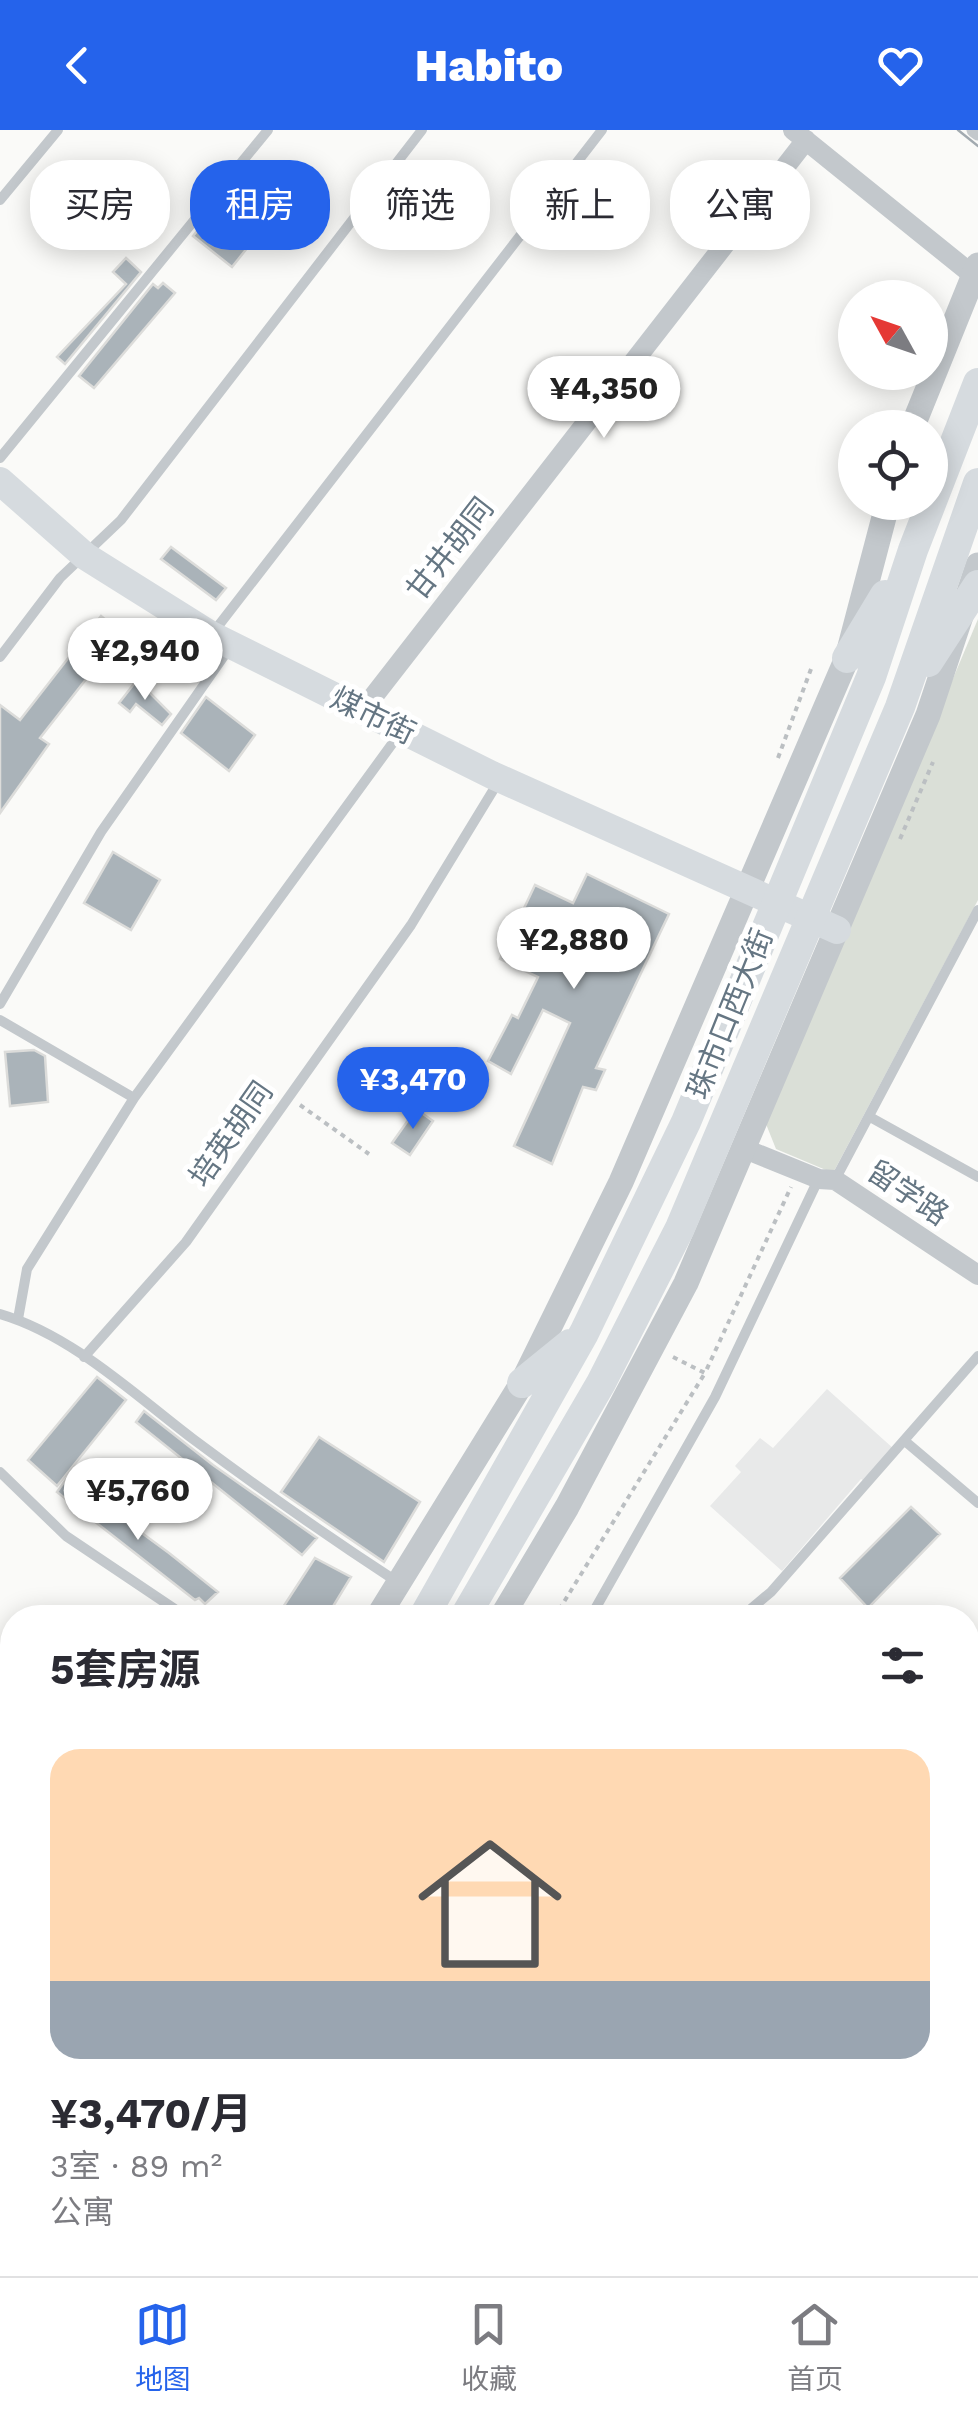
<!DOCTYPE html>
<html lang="zh">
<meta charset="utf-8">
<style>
:root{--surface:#fff;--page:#f7f7f7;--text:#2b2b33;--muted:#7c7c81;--line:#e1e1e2;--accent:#2563eb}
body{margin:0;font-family:"Work Sans","Noto Sans SC",sans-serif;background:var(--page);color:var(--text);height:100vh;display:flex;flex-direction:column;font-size:38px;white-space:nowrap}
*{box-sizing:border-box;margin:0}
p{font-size:32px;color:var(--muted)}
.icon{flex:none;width:55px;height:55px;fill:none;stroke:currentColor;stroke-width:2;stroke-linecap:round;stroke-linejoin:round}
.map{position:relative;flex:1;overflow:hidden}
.details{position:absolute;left:0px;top:1475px;width:980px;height:672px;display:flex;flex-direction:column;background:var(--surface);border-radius:40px 40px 0 0;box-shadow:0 5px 25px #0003}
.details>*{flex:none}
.top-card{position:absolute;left:30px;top:30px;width:920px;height:90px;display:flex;gap:20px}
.needle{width:65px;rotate:310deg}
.buttons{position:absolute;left:838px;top:150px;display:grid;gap:20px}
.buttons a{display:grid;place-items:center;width:110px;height:110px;border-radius:50%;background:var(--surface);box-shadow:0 5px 25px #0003;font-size:50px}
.price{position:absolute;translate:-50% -85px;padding:0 22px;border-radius:35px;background:#fff;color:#222;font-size:32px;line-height:65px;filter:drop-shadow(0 2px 5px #0008)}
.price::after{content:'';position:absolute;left:50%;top:60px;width:30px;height:22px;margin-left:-15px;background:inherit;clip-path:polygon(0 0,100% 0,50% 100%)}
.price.selected{background:var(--accent);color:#fff}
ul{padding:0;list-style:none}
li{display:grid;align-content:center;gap:20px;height:530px;padding:0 50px}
li span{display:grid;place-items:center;height:310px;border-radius:30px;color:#555}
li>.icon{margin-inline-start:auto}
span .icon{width:180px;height:180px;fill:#fffc;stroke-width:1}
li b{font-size:42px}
h2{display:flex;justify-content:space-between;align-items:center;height:120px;padding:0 50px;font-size:42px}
.pill{padding:0 35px;border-radius:40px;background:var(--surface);box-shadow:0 5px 25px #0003;font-size:35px;line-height:90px}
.pill.selected{background:var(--accent);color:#fff}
header{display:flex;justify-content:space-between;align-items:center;height:130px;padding:0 50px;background:var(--accent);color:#fff;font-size:45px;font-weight:800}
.menu{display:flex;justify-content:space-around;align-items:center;height:140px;border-top:2px solid var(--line);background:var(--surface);font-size:28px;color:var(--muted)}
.menu a{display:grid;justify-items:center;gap:5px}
.menu .selected{color:var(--accent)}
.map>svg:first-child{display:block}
.built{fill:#e8e9e9}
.green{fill:#dadfd7}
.building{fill:#aab3b9;stroke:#dcdcda;stroke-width:2.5}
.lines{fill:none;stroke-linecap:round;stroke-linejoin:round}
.path{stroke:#bbbfc2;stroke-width:4;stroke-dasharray:5 5;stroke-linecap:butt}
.service{stroke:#c3c8cc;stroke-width:10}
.pedestrian{stroke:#c3c8cc;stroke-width:15}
.minor{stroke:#c3c8cc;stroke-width:20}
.tertiary{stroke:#c3c8cc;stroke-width:25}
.secondary{stroke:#d6dbdf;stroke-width:28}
.primary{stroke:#d6dbdf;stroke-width:30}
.tram{stroke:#a2aab0;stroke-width:2.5}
.labels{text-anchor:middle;stroke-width:10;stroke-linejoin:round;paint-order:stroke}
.street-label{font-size:30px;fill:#657683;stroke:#fff}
</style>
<header><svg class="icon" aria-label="back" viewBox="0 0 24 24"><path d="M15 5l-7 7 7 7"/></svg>Habito<svg class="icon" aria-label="heart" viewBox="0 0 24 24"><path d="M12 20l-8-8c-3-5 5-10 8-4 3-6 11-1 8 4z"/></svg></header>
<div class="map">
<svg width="978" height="2146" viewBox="0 0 978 2146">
<rect width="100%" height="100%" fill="#fafaf8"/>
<path class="built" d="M827 1259 894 1319 866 1352 861 1349 782 1441 710 1376 741 1342 735 1336 760 1308 773 1318Z
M968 1678 978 1686V1817L968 1830Z"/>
<path class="green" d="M978 489V770L833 1043 776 1019 766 994Z"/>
<path class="building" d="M217 76 256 107 232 137 193 106Z
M126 128 141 142 65 234 57 227 126 154 113 142Z
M163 153 175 163 94 258 79 246 153 154 158 158Z
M171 417 226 458 216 470 161 429Z
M101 486 145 523 128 544 105 525 40 608 49 614 0 683V575L20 590Z
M137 550 171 584 162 595 136 574 130 582 119 573Z
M206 567 255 605 229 641 181 603Z
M113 722 160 750 131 800 84 773Z
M587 744 669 784 596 938 605 940 596 960 583 957 552 1034 514 1016 570 893 543 880 511 944 488 931 512 885 518 888 538 847 500 829 535 755 573 773Z
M34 920 45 926 48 972 10 976 5 922Z
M416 979 433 991 410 1025 392 1013Z
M97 1247 126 1270 57 1356 28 1330Z
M144 1281 213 1335 317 1408 302 1425 136 1292Z
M319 1307 420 1372 384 1432 281 1362Z
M67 1348 169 1423 218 1462 205 1474 199 1468 195 1470 57 1362Z
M911 1377 940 1404 868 1478 840 1448Z
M315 1428 351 1447 326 1488H276Z"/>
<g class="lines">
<path class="path" d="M778 628 811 539
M900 709 933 632
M300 975 369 1024
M673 1227 705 1243 791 1057
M554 1488 705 1243"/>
<path class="service" d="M0 70 58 0
M0 328 268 0
M212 504 602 0
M0 527 60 448 121 390 422 0
M0 874 101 702 231 516
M0 890 134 968
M870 987 978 1047
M835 1050 978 780
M0 1184C72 1205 135 1265 193 1309 260 1359 327 1406 396 1451
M18 1189 27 1139 134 968 400 603
M84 1227 186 1112 411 795 500 649
M906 1312 978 1373
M0 1342 66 1406 188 1488
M590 1488 715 1267 818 1050
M740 1488 771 1462 978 1226
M0 1567 12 1580
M968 1657 978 1644
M0 1722 12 1732
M0 1779 12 1757
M0 1826 12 1835
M165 2135 181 2146
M754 2135 768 2146
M321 2146 330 2135
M579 2146 587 2135"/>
<path class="pedestrian" d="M974 0 978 3"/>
<path class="minor" d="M793 0 974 146
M362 581 806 10
M745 1019 819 1049 835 1050 978 1145
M968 1853 978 1840
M382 2135 396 2146
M743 2146 753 2135
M973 2146 978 2140"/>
<path class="tertiary" d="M912 298 978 135
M377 1488 522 1253 621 1052 847 528 888 372
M501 1488 567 1377 686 1153 928 585 978 435
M0 2091 12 2071
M79 2146 87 2135"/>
<path class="secondary" d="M0 351 85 426 211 505 492 645 837 800"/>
<path class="primary" d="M847 528 885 465
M928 532 978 455
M522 1253 570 1214
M423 1488 584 1203 686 992 871 547 913 420 978 253
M464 1488 601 1253 680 1098 900 577 978 353
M0 2138 12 2120
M41 2146 49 2135"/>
<path class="tram" d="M958 0 978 16"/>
</g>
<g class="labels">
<g class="street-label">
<text transform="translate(450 419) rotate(-52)" y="10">甘井胡同</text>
<text transform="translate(373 586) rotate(26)" y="10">煤市街</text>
<text transform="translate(730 884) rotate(-68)" y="10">珠市口西大街</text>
<text transform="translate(231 1004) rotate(-55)" y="10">培英胡同</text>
<text transform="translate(908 1063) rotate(34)" y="10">留学路</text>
</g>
</g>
</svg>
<div class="buttons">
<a><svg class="needle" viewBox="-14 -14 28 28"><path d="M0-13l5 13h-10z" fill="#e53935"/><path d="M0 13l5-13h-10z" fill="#7c7c81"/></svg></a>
<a><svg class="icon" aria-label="locate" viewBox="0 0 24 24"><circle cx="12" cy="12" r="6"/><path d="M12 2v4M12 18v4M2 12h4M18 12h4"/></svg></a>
</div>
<b class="price" style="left:604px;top:311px">¥4,350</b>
<b class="price" style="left:145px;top:573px">¥2,940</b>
<b class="price" style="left:574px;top:862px">¥2,880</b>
<b class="price selected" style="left:413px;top:1002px">¥3,470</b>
<b class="price" style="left:138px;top:1413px">¥5,760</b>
<div class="top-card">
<a class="pill">买房</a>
<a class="pill selected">租房</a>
<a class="pill">筛选</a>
<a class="pill">新上</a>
<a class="pill">公寓</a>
</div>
<section class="details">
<h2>5套房源<svg class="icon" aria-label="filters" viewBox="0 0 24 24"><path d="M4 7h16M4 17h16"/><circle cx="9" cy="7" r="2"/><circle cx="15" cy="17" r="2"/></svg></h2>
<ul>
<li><span style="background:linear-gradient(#ffd9b3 75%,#9aa5b1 0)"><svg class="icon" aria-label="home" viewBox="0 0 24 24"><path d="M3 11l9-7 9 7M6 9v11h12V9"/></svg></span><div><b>¥3,470/月</b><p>3室 · 89 m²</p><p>公寓</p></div></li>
</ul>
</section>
</div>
<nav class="menu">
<a class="selected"><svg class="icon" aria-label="map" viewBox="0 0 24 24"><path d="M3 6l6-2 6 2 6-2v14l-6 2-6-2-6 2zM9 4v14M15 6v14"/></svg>地图</a>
<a><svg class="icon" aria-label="saved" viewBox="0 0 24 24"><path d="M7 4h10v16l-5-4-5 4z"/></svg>收藏</a>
<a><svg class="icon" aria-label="home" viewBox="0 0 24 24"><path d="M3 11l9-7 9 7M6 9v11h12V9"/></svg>首页</a>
</nav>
